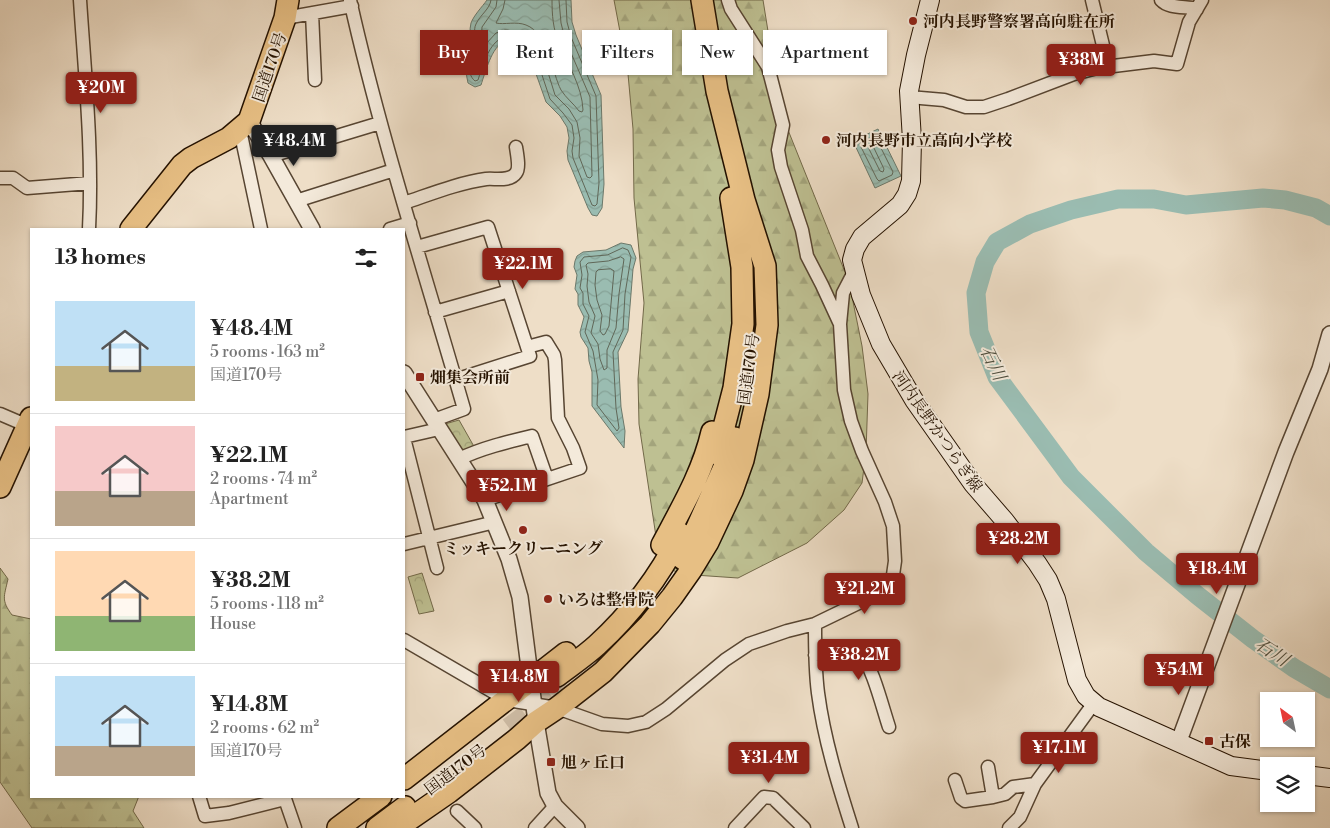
<!DOCTYPE html>
<meta charset="utf-8">
<style>
:root{--surface:#fff;--page:#f6f6f6;--text:#222;--muted:#767676;--line:#e0e0e0;--accent:#8f2418}
body{margin:0;font-family:"Libre Bodoni","Noto Serif JP",serif;background:var(--page);color:var(--text);height:100vh;display:flex;flex-direction:column;font-size:19px;white-space:nowrap}
*{box-sizing:border-box;margin:0}
p{font-size:16px;color:var(--muted)}
.icon{flex:none;width:28px;height:28px;fill:none;stroke:currentColor;stroke-width:2;stroke-linecap:round;stroke-linejoin:round}
.map{position:relative;flex:1;overflow:hidden}
.drawer{position:absolute;left:30px;top:228px;width:375px;height:570px;display:flex;flex-direction:column;background:var(--surface);border-radius:0px;box-shadow:0 1px 4px #0004}
.drawer>*{flex:none}
.hud{position:absolute;left:420px;top:30px;width:475px;height:45px;display:flex;gap:10px}
.needle{width:32px;rotate:327deg}
.controls{position:absolute;left:1260px;top:692px;display:grid;gap:10px}
.controls a{display:grid;place-items:center;width:55px;height:55px;border-radius:0px;background:var(--surface);box-shadow:0 1px 4px #0004;font-size:25px}
.price{position:absolute;translate:-50% -42px;padding:0 11px;border-radius:5px;background:var(--accent);color:#fff;font-size:16px;line-height:32px;filter:drop-shadow(0 1px 2px #0008)}
.price::after{content:'';position:absolute;left:50%;top:30px;width:15px;height:11px;margin-left:-8px;background:inherit;clip-path:polygon(0 0,100% 0,50% 100%)}
.price.selected{background:#222;color:#fff}
ul{padding:0;list-style:none}
li{display:flex;align-items:center;gap:15px;height:125px;padding:0 25px}
li+li{border-top:1px solid var(--line)}
li span{display:grid;place-items:center;flex:none;width:140px;height:100px;border-radius:0px;color:#555}
li>.icon{margin-inline-start:auto}
span .icon{width:60px;height:60px;fill:#fffc;stroke-width:1}
li b{font-size:21px}
h2{display:flex;justify-content:space-between;align-items:center;height:60px;padding:0 25px;font-size:21px}
.chip{padding:0 18px;border-radius:0px;background:var(--surface);box-shadow:0 1px 4px #0004;font-size:18px;line-height:45px}
.chip.selected{background:var(--accent);color:#fff}
.map>svg:first-child{display:block}
.forest{fill:url(#forest-firs);stroke:#726949}
.park{fill:url(#park-crowns);stroke:#726949}
.water{fill:url(#water-waves);stroke:#6b786a}
.lines{fill:none;stroke-linecap:round;stroke-linejoin:round}
.shore{stroke:#606758;stroke-width:1}
.river{stroke:#9abcb1;stroke-width:19}
.trunk-tunnel{stroke:#d0bfa9;stroke-width:21;stroke-dasharray:21 11;stroke-linecap:butt}
.minor-casing{stroke:#574532;stroke-width:15}
.tertiary-casing{stroke:#574532;stroke-width:18}
.secondary-casing{stroke:#251200;stroke-width:20}
.trunk-casing{stroke:#251200;stroke-width:24}
.minor{stroke:#f4eadb;stroke-width:12}
.tertiary{stroke:#f4eadb;stroke-width:15}
.secondary{stroke:#f4eadb;stroke-width:18}
.trunk{stroke:#e7bf84;stroke-width:21}
.poi-dot{fill:#8f2418;stroke:#f4eadb;stroke-width:2}
.labels{text-anchor:middle;stroke-width:4;stroke-linejoin:round;paint-order:stroke}
.poi-label{font-size:16px;font-weight:bold;fill:#251200;stroke:#f4eadb;text-anchor:start}
.street-label{font-size:16px;fill:#251200;stroke:#f4eadb}
.water-label{font-size:18px;font-style:italic;fill:#4e4e3e;stroke:#f4eadb}
</style>
<div class="map">
<svg width="1330" height="828" viewBox="0 0 1330 828">
<defs>
<pattern id="forest-firs" width="22" height="20" patternUnits="userSpaceOnUse" patternTransform="scale(1.25)"><rect width="22" height="20" fill="#bec092"/><path d="M5 1l3.5 6h-7zM16 11l3.5 6h-7z" fill="#a3a47c"/></pattern>
<pattern id="park-crowns" width="20" height="18" patternUnits="userSpaceOnUse" patternTransform="scale(1.25)"><rect width="20" height="18" fill="#bec092"/><path d="M2 6a3 3 0 1 1 6 0M12 15a3 3 0 1 1 6 0" fill="none" stroke="#a3a47c"/></pattern>
<pattern id="water-waves" width="16" height="10" patternUnits="userSpaceOnUse" patternTransform="scale(1.25)"><rect width="16" height="10" fill="#9abcb1"/><path d="M0 5q4-4 8 0t8 0" fill="none" stroke="#85a196"/></pattern>
</defs>
<rect width="100%" height="100%" fill="#eedec7"/>
<filter id="stains"><feTurbulence type="fractalNoise" baseFrequency=".004" numOctaves="4"/><feColorMatrix values="0 0 0 0 .2 0 0 0 0 .09 0 0 0 0 .02 0 0 0 .5 -.17"/></filter>
<radialGradient id="worn" r=".72"><stop offset=".6" stop-color="#630" stop-opacity="0"/><stop offset="1" stop-color="#630" stop-opacity=".3"/></radialGradient>
<path class="forest" d="M614 0H763L776 81 788 130 849 282 862 346 868 394 866 452 862 483 844 510 807 543 738 578 680 574 660 563 639 424 638 379 644 303 634 198 633 129 628 74Z
M0 568 8 579C4 597 1 600 12 615L31 619V796H139L133 811 144 828H32L0 782Z"/>
<path class="park" d="M459 420 476 450 464 455 445 424Z
M422 573 434 611 419 614 408 577Z"/>
<path class="water" d="M487 0H571L572 22 576 35 601 95 604 184 602 208 597 216 592 215 588 208 568 160 567 151 569 138 567 127 560 116 546 102 535 71 521 43C516 42 509 40 504 42 492 46 485 73 481 85L475 87 468 83C464 66 467 59 470 43 471 37 469 30 471 23 474 15 482 7 487 0Z
M878 129 901 176 875 188 853 141Z
M621 243 631 245 636 258 633 269 628 331 618 352 621 407 625 431 624 448 592 406V372L589 361 588 348 581 337 580 332 584 317 578 305V294L575 289 577 275 574 267 575 261 577 256 583 252 606 250Z"/>
<g class="lines">
<path class="shore" d="M491 0C490 9 480 15 476 24 473 30 476 37 475 43 473 55 464 72 475 81L478 80C485 58 494 25 524 40L540 69 550 99 563 113 572 125 574 138 572 151 573 158 592 205 595 206 597 204 599 183 596 96 571 37 567 22 566 0
M497 0 496 7 482 27 481 44 485 45 496 33 505 30 524 32 530 36 546 66 555 95 569 109 577 122 580 138 579 156 587 177 590 178 592 176 590 97 565 39 561 23 559 0
M505 0 503 9 496 23C504 25 516 21 526 25 548 33 552 73 561 90 566 98 574 104 579 111L582 112 583 110C582 86 568 65 559 43 553 29 552 15 552 0
M873 137 876 138 893 172 892 175 879 181 877 179 860 145 861 142Z
M870 145 873 146 884 169 883 172 880 171 869 149Z
M623 248 628 250 631 257 625 294 623 330 613 352 616 408 619 428 617 431 597 405 598 380 593 351 585 332 589 316 583 304V293L580 288 582 275 580 262 584 257 607 255Z
M621 257 624 259 619 294 616 328 607 350V368L604 370 600 359 598 344 591 333 595 316 589 302 587 286 588 274 586 265 588 263 608 261Z
M611 269 614 271 609 326 605 334 603 335 600 331 602 315 597 300 595 285 596 272 598 270Z"/>
<path class="river" d="M1330 216 1316 208 1285 200 1263 198 1186 205 1154 199H1118L1071 210 1030 224 997 242 985 262 976 293 979 332 997 377 1071 477 1146 552 1197 595 1253 639 1294 668 1330 689"/>
<path class="trunk-tunnel" d="M509 728 567 685"/>
<g class="minor-casing">
<path id="minor" d="M80 0C85 76 93 153 89 229
M350 0C381 138 425 273 464 409L434 420
M728 0 731 9 768 67 783 125 778 150 781 167 802 230 807 256 822 285 840 324
M1092 0 1108 66
M1161 0C1169 9 1186 6 1197 9
M312 13 315 80
M285 18 352 6
M909 97 944 100 966 107H984L1008 99 1074 74 1097 68 1154 61 1177 64 1189 22 1202 0
M240 130 261 229
M271 156 380 123
M0 178H13L27 188 90 183
M296 201 394 170
M404 203C431 194 458 183 486 179 495 178 510 182 516 173 520 168 517 154 516 147
M390 229 410 223
M417 247 488 227 530 356 455 380
M435 312 509 291
M0 414 28 426
M404 437 439 429
M404 438 437 568
M459 459C482 448 507 442 532 436L547 479
M485 500 580 468 573 448 558 418 555 360 554 355 546 342 527 347
M404 544 495 522
M815 624C815 647 815 670 818 693 824 739 838 784 852 828
M404 640 507 700 557 708 602 724 628 726 646 722 666 709 725 660 749 644 787 631 815 624 877 594 889 584 893 575 895 561 893 526 885 502 862 451 851 421 844 390 840 324 843 293 855 270
M815 655 860 652C873 668 882 706 889 727
M988 767 993 797
M955 780 961 798 965 801 993 797 1005 794 1013 787 1035 784
M199 796 205 816 229 813 285 799
M284 796 295 828
M457 811 475 828
M535 828 555 806
M735 828 764 797 773 798 804 828
M1009 828 1020 817 1035 784 1094 703"/>
</g>
<g class="tertiary-casing">
<path id="tertiary" d="M249 121 271 156 312 229
M404 373 485 500 509 559 520 597 536 722 548 793 555 806 577 828
M1179 741 1286 452 1320 369 1330 334"/>
</g>
<g class="secondary-casing">
<path id="secondary" d="M930 0 916 55 909 91 912 140 911 181 907 194 900 205 862 237 855 249 852 260 861 295 881 344 914 400 973 484 1005 521 1037 563 1048 580 1056 599 1077 680 1086 696 1099 707 1231 766 1269 771
M1306 775 1330 778"/>
</g>
<g class="trunk-casing">
<path id="trunk" d="M702 0 717 91 744 200 746 215
M131 229 182 165 191 158 229 138 249 121 285 18 288 0
M717 454 734 388 743 324 742 267 731 198
M0 487 31 418
M662 545C681 509 703 472 712 432
M683 559 730 454 735 438
M557 676C570 666 585 656 597 645 631 614 660 575 681 534
M404 779 566 653
M338 828 381 796
M377 828 405 807
M397 828 449 792 517 739 536 722 557 708 603 672 650 624 672 597 691 570 708 542 732 491 743 460 758 394 767 325 765 266 744 200"/>
</g>
<use href="#minor" class="minor"/>
<use href="#tertiary" class="tertiary"/>
<use href="#secondary" class="secondary"/>
<use href="#trunk" class="trunk"/>
</g>
<g class="poi-dot">
<circle cx="913" cy="21" r="5"/>
<circle cx="826" cy="140" r="5"/>
<rect x="415" y="372" width="10" height="10" rx="2.5"/>
<circle cx="523" cy="530" r="5"/>
<circle cx="548" cy="599" r="5"/>
<rect x="1204" y="736" width="10" height="10" rx="2.5"/>
<rect x="546" y="757" width="10" height="10" rx="2.5"/>
</g>
<g class="labels">
<g class="poi-label">
<text x="923" y="27">河内長野警察署高向駐在所</text>
<text x="836" y="146">河内長野市立高向小学校</text>
<text x="430" y="383">畑集会所前</text>
<text x="523" y="554" text-anchor="middle">ミッキークリーニング</text>
<text x="558" y="605">いろは整骨院</text>
<text x="1219" y="747">古保</text>
<text x="561" y="768">旭ヶ丘口</text>
</g>
<g class="street-label">
<text transform="translate(269 67) rotate(-71)" y="6">国道170号</text>
<text transform="translate(748 369) rotate(-82)" y="6">国道170号</text>
<text transform="translate(938 431) rotate(55)" y="6">河内長野かつらぎ線</text>
<text transform="translate(455 769) rotate(-37)" y="6">国道170号</text>
</g>
<g class="water-label">
<text transform="translate(993 363) rotate(64)" y="6">石川</text>
<text transform="translate(1272 652) rotate(33)" y="6">石川</text>
</g>
</g>
<rect width="100%" height="100%" filter="url(#stains)"/>
<rect width="100%" height="100%" fill="url(#worn)"/>
</svg>
<div class="controls">
<a><svg class="needle" viewBox="-14 -14 28 28"><path d="M0-13l5 13h-10z" fill="#e53935"/><path d="M0 13l5-13h-10z" fill="#767676"/></svg></a>
<a><svg class="icon" aria-label="layers" viewBox="0 0 24 24"><path d="M12 4l9 5-9 5-9-5zM3 14l9 5 9-5"/></svg></a>
</div>
<b class="price" style="left:1081px;top:86px">¥38M</b>
<b class="price" style="left:101px;top:114px">¥20M</b>
<b class="price selected" style="left:294px;top:167px">¥48.4M</b>
<b class="price" style="left:523px;top:290px">¥22.1M</b>
<b class="price" style="left:507px;top:512px">¥52.1M</b>
<b class="price" style="left:1018px;top:565px">¥28.2M</b>
<b class="price" style="left:1217px;top:595px">¥18.4M</b>
<b class="price" style="left:865px;top:615px">¥21.2M</b>
<b class="price" style="left:859px;top:681px">¥38.2M</b>
<b class="price" style="left:1179px;top:696px">¥54M</b>
<b class="price" style="left:519px;top:703px">¥14.8M</b>
<b class="price" style="left:1059px;top:774px">¥17.1M</b>
<b class="price" style="left:769px;top:784px">¥31.4M</b>
<div class="hud">
<a class="chip selected">Buy</a>
<a class="chip">Rent</a>
<a class="chip">Filters</a>
<a class="chip">New</a>
<a class="chip">Apartment</a>
</div>
<section class="drawer">
<h2>13 homes<svg class="icon" aria-label="filters" viewBox="0 0 24 24"><path d="M4 7h16M4 17h16"/><circle cx="9" cy="7" r="2"/><circle cx="15" cy="17" r="2"/></svg></h2>
<ul>
<li><span style="background:linear-gradient(#bfe0f5 65%,#c2b280 0)"><svg class="icon" aria-label="home" viewBox="0 0 24 24"><path d="M3 11l9-7 9 7M6 9v11h12V9"/></svg></span><div><b>¥48.4M</b><p>5 rooms · 163 m²</p><p>国道170号</p></div></li>
<li><span style="background:linear-gradient(#f6c9c9 65%,#b9a48a 0)"><svg class="icon" aria-label="home" viewBox="0 0 24 24"><path d="M3 11l9-7 9 7M6 9v11h12V9"/></svg></span><div><b>¥22.1M</b><p>2 rooms · 74 m²</p><p>Apartment</p></div></li>
<li><span style="background:linear-gradient(#ffd9b3 65%,#8fb573 0)"><svg class="icon" aria-label="home" viewBox="0 0 24 24"><path d="M3 11l9-7 9 7M6 9v11h12V9"/></svg></span><div><b>¥38.2M</b><p>5 rooms · 118 m²</p><p>House</p></div></li>
<li><span style="background:linear-gradient(#bfe0f5 70%,#b9a48a 0)"><svg class="icon" aria-label="home" viewBox="0 0 24 24"><path d="M3 11l9-7 9 7M6 9v11h12V9"/></svg></span><div><b>¥14.8M</b><p>2 rooms · 62 m²</p><p>国道170号</p></div></li>
</ul>
</section>
</div>
